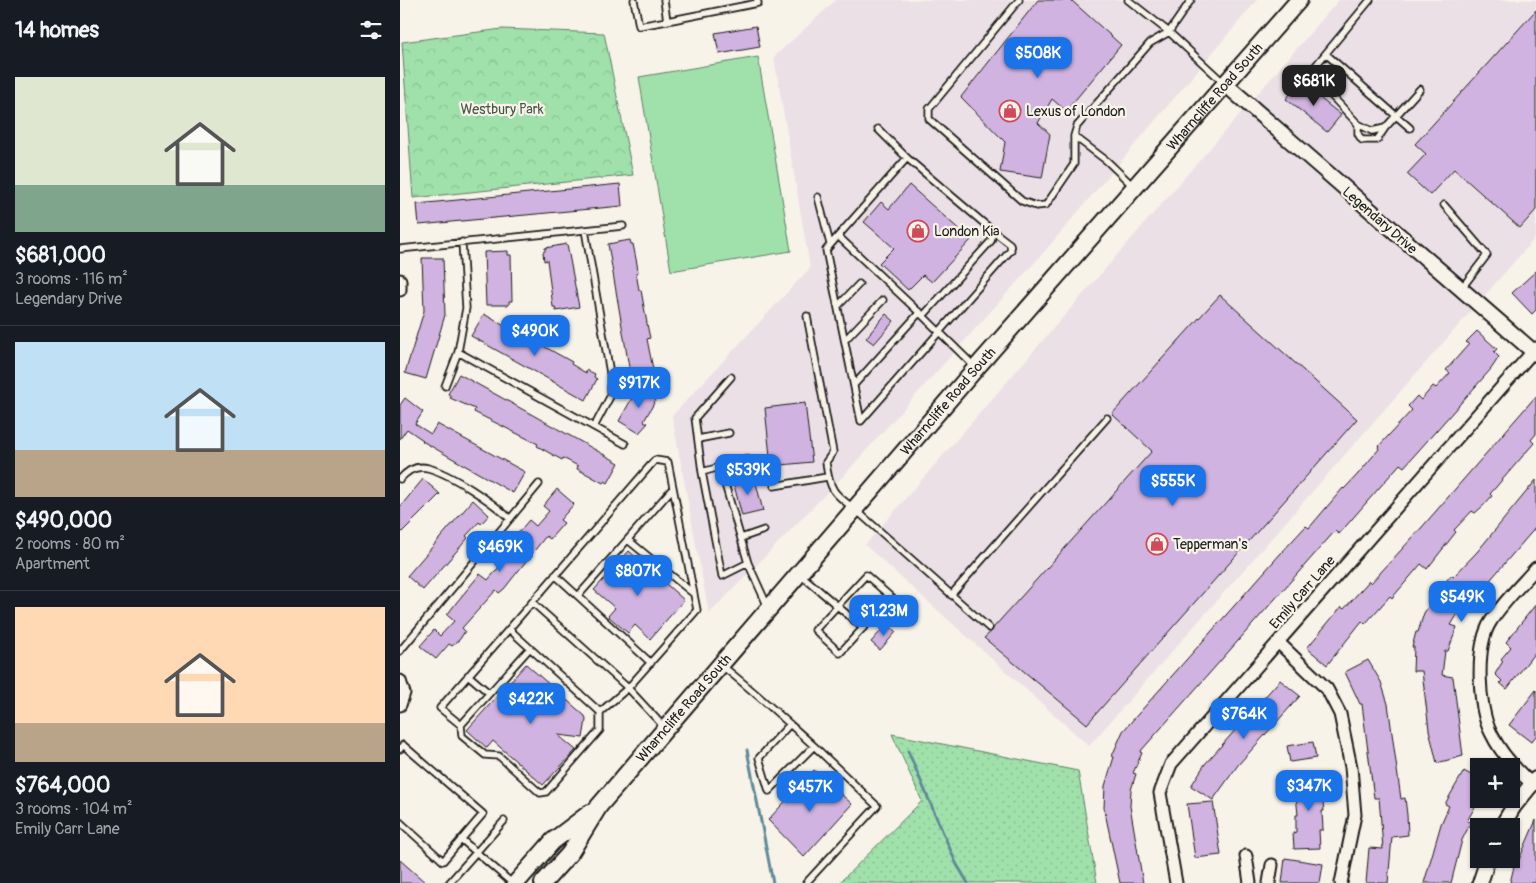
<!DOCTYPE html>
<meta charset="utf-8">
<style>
:root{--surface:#171b24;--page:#242831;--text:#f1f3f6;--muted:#9ea1a6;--line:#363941;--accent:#1a73e8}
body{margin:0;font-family:Pangolin,sans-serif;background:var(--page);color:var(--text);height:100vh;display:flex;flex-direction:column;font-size:19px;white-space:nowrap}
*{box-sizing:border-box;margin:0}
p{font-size:16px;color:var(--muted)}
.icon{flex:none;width:28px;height:28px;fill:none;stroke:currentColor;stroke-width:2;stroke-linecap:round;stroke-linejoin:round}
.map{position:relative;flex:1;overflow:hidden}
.panel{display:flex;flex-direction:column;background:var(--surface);width:400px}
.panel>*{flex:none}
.fabs{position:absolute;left:1070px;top:758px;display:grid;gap:10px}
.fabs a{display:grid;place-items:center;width:50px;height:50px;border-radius:0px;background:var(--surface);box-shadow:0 1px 4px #0004;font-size:25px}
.price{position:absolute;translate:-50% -42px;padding:0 11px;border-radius:10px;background:var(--accent);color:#fff;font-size:16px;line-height:32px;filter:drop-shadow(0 1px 2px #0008)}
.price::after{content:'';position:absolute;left:50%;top:30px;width:15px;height:11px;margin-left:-8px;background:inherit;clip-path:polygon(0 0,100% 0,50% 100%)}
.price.selected{background:#222;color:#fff}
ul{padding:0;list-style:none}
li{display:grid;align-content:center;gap:10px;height:265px;padding:0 15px}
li+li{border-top:1px solid var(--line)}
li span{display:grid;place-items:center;height:155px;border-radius:0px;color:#555}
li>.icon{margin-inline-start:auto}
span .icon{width:90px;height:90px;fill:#fffc;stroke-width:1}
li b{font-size:21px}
h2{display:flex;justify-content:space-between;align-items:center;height:60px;padding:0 15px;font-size:21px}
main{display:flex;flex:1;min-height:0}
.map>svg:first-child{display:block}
.built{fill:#ebe0e6}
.grass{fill:url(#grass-dots);stroke:#5e7e64}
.park{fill:url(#park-crowns);stroke:#5e7e64}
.pitch{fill:#a0e1ab;stroke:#5e7e64}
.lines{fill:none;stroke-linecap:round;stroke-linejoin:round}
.stream{stroke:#5f8a99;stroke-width:3}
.building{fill:#d0b3e0;stroke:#1c1c1c}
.service-casing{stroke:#1c1c1c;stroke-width:9}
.minor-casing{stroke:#1c1c1c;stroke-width:15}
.tertiary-casing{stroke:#1c1c1c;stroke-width:18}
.secondary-casing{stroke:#1c1c1c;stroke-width:20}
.service{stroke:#f7f3e8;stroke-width:5.5}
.minor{stroke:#f7f3e8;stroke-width:11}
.tertiary{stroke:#f7f3e8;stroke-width:14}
.secondary{stroke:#f7f3e8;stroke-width:16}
.labels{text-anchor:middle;stroke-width:4.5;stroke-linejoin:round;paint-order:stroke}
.street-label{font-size:14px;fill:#1c1c1c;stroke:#f7f3e8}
.park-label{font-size:14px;fill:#445747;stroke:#f7f3e8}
.poi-label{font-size:14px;fill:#1c1c1c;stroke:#f7f3e8;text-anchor:start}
</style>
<main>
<section class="panel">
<h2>14 homes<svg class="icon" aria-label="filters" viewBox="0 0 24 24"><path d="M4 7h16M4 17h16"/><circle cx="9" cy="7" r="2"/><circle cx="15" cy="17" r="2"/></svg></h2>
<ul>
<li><span style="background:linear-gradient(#dfe7d0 70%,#7fa58c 0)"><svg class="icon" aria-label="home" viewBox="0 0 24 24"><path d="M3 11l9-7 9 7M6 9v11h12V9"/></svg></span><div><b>$681,000</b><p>3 rooms · 116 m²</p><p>Legendary Drive</p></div></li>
<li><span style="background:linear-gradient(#bfe0f5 70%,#b9a48a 0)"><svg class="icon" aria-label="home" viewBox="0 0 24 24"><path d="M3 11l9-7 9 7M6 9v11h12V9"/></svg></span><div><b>$490,000</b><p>2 rooms · 80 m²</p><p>Apartment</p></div></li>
<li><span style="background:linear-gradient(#ffd9b3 75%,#b9a48a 0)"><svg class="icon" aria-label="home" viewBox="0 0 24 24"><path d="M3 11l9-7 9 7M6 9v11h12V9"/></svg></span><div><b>$764,000</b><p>3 rooms · 104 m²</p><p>Emily Carr Lane</p></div></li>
</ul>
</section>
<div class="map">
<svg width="1136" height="883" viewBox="0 0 1136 883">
<defs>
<pattern id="grass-dots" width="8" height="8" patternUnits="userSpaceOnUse" patternTransform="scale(1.25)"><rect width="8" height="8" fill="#a0e1ab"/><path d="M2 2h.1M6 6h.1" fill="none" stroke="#89c093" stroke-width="1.8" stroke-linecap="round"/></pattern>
<pattern id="park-crowns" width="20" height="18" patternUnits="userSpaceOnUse" patternTransform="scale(1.25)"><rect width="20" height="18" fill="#a0e1ab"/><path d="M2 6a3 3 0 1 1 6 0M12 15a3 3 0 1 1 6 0" fill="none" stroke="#89c093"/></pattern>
</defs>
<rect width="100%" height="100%" fill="#f7f3e8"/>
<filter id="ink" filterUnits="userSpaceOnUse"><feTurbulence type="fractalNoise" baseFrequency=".02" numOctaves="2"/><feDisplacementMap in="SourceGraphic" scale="10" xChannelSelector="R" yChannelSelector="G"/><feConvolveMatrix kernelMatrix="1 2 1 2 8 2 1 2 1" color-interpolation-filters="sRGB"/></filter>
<g filter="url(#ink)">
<path class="built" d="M436 0H857L644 252 446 473 309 614 272 416 410 268 374 57Z
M939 0H1136V237L689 746 465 545Z"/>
<path class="grass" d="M492 734 678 771 697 883H439L522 801Z"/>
<path class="park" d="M102 29 204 33 233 175 13 198 2 42Z"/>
<path class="pitch" d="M358 57 391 251 271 271 239 77Z"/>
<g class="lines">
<path class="stream" d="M347 750 373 883
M508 751 556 863 568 883"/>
</g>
<path class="building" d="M638 0H671L721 45 666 111 652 99 638 123 650 134 642 178 600 172 605 142 561 97Z
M1136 10V210L1120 228 1054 169 1030 195 1007 174 1026 154 1015 144Z
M356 26 360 47 319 54 315 33Z
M900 82 941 115 927 132 886 99Z
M220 184 222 206 19 225 17 204Z
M509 185 571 240 532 282 523 275 508 290 479 263 494 248 464 222 481 202 489 209Z
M230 240 231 244H233L237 264 238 272 236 273 239 290H241L248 329 250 338 247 339 253 369 230 373 208 244Z
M167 244 179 307 156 311 155 307H153L147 260 144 261 143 252 145 251V248Z
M108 251V255H111L112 301H109V305H86L84 252Z
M22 258H43L45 315 26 379 5 373 24 311Z
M1136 271V310L1132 314 1112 293Z
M820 295 957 419 687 724 584 638 592 631 594 627 752 451 712 414Z
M84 314 128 340 129 338 172 362 171 364 186 373 187 370 195 374 194 377 197 379 186 400 71 336Z
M486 314 494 321 474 344 466 338Z
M1077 331 1097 349 1094 352 1099 357 1091 369 1004 467 1000 464 939 534 935 531 740 752 742 753 733 773 736 774 731 790 730 806 743 883H720L704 808 705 786 714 757 712 756 723 731 882 552 906 526 909 528 943 488 944 489 958 474 979 449 978 447 1012 410 1008 406 1017 396 1021 400 1033 386 1036 388 1050 373 1046 370 1069 344 1066 342Z
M59 374 219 463 208 483 205 481 203 483 185 473 177 469 178 466 163 458 162 460 137 446 138 444 74 412 75 409 50 398 51 396 48 394Z
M240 384 259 394 244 421 248 423 239 433 219 421Z
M1136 396V434L1131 440 1134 443 1090 494 1092 496 1083 506 1075 513 1072 511 1054 530 1056 532 1027 569 1021 564 992 598 990 596 965 624 962 621 927 665 907 648 941 607 944 609 969 581 971 583 1023 526Z
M5 398 23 412 15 424 31 434 37 424 125 472 113 493 22 441 23 440 7 429 0 439V405Z
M405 403 412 462 371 466 365 408Z
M354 475 363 511 342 516 333 481Z
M23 479 40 494 0 534V507Z
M1136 480V527L1067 607 1064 604 1051 625 1057 627 1048 651H1045L1042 675 1053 677 1063 756 1037 763 1029 730 1022 671H1013L1014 647H1012L1016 632H1018L1024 613 1036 594 1051 575 1053 577 1077 552Z
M157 489 174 504 160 520 164 523 150 539 146 536 104 589 99 593 96 590 62 628 65 631 60 639 52 646 49 644 36 659 20 646 34 630 40 636 54 621 47 615 56 603 80 574 88 580 100 566 94 561 129 520 136 526 149 511 143 506Z
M73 500 89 515 81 524 79 522 66 536 68 538 23 590 7 576Z
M229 551 284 600 250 639 235 625 228 633 208 616 215 608 194 590Z
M1136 604V651L1107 689 1100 683 1102 681 1095 674 1103 661 1101 659 1111 647 1106 642Z
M487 624 496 632 480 650 471 642Z
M968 660 981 682 988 704 1001 799 1005 798 1007 815 1008 835 992 837 988 883H966L969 848 983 849 981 822 979 798H974L962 704H960L945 672Z
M126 664 185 716 186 720 183 738 158 735 176 750 143 785 93 741 87 748 67 730Z
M880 680 900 696 838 765 813 800 791 786 805 764Z
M1136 690V736L1131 742 1109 725Z
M913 742 916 758 890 762 887 746Z
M414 770 452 804 404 857 368 820Z
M1064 771 1071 775 1073 772 1079 775V800L1067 821 1071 822 1062 840 1051 883H1024L1041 824 1049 806 1045 804Z
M920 774 924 811H922L923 830H919L920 848 894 849 893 833 896 832V815H898L894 776Z
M813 802 821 855 795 858 787 804Z
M1136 820V883H1110L1115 862H1118Z
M885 858 923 864 920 883H882Z
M0 860 26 883H0Z"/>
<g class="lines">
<g class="service-casing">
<path id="service" d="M234 0 239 26 267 21 264 0
M619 0 529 109V119L622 201 636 206 646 205 674 164V136L677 126 750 43 769 32 791 0
M728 0 769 32 824 83
M970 0 912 70 913 76 958 124 972 131 985 128 1020 89
M267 21 358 3 357 0
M926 54 1010 128
M958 124V134L962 140H977L985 128
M478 129 507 158
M674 136 707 161 733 186
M418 197 430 244
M1044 205 1087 255 1061 289
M185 230 211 379V395L194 427
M438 236 426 250 461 421 611 250 610 244 593 231
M0 249 223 226
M438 306 459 284
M407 316 433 452 426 462C429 490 434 494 456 510L589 628
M523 316 438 236 507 158 593 231 591 241 523 316 575 367
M445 340 483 300
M58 352 225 444
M454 385 520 312
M45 386 58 352 66 308 62 242
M298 439 329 433
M320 467 347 459
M302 472 295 418 331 377
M0 479C7 471 17 465 28 468 51 474 93 502 110 519
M374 486 427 477
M341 538 364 530
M228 540 294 594
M348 563 322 576 302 472 320 467 348 563 368 607
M400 574 463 628 492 598 466 575 415 630 440 653 463 628
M155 575 251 663
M551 595 707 418
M178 596 273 488
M109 629 255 460 268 462 297 610 228 688 132 602
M0 651 139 484
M321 665C353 690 383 718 414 746L369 791 359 758 390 724
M68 675 89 693
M200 712V730L146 792 140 793 99 756 85 755 62 736 61 725 40 708 109 629 200 712 228 688 264 727
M61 725 130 648
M0 749 3 745 83 814 43 861 0 822
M61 839 112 883
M49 883 104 821
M406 883 477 806 414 746"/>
</g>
<g class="minor-casing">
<path id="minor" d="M0 280V290
M878 642 927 689 940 714 951 767 955 815 941 883
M0 681 4 693 0 705
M1132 784C1115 769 1101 754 1091 733 1078 708 1075 645 1091 621 1103 602 1121 585 1136 568
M846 856 850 883
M776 883 760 793 771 764 1136 348
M869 883 872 865"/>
</g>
<g class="tertiary-casing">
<path id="tertiary" d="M825 84 1136 354
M1102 826 1114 806 1136 779
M1080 883 1088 859"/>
</g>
<g class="secondary-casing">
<g id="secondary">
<path d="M116 883 153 841 190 813"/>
<path id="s1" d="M143 883 170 853 199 806 576 368 899 0"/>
</g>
</g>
<use href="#service" class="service"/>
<use href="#minor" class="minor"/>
<use href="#tertiary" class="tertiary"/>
<use href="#secondary" class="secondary"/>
</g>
</g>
<defs>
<g id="shop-ring" transform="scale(1.125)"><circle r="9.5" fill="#f7f3e8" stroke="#d1495b" stroke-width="1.5"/><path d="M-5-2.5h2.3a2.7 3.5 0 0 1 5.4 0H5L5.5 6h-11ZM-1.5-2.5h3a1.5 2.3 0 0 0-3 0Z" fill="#d1495b"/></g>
</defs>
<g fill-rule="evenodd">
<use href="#shop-ring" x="610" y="111"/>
<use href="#shop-ring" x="518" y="231"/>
<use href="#shop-ring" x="757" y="544"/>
</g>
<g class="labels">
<g class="street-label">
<text dy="5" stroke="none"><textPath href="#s1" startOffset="1035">Wharncliffe Road South</textPath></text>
<text transform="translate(980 220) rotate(41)" y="5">Legendary Drive</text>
<text dy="5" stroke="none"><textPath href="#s1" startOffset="630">Wharncliffe Road South</textPath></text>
<text transform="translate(902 592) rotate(-49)" y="5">Emily Carr Lane</text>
<text dy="5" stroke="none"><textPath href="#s1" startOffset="225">Wharncliffe Road South</textPath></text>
</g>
<g class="park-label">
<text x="102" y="114">Westbury Park</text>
</g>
<g class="poi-label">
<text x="626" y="116">Lexus of London</text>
<text x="534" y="236">London Kia</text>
<text x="773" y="549">Tepperman's</text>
</g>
</g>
</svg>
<div class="fabs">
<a>+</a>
<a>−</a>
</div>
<b class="price" style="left:638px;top:79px">$508K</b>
<b class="price selected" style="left:914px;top:107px">$681K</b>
<b class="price" style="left:135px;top:357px">$490K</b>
<b class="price" style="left:239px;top:409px">$917K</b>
<b class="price" style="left:348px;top:496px">$539K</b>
<b class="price" style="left:773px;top:507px">$555K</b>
<b class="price" style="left:100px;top:573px">$469K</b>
<b class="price" style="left:238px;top:597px">$807K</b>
<b class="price" style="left:1062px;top:623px">$549K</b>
<b class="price" style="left:484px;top:637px">$1.23M</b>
<b class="price" style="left:131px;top:725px">$422K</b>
<b class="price" style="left:844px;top:740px">$764K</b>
<b class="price" style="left:909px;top:812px">$347K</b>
<b class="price" style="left:410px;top:813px">$457K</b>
</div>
</main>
